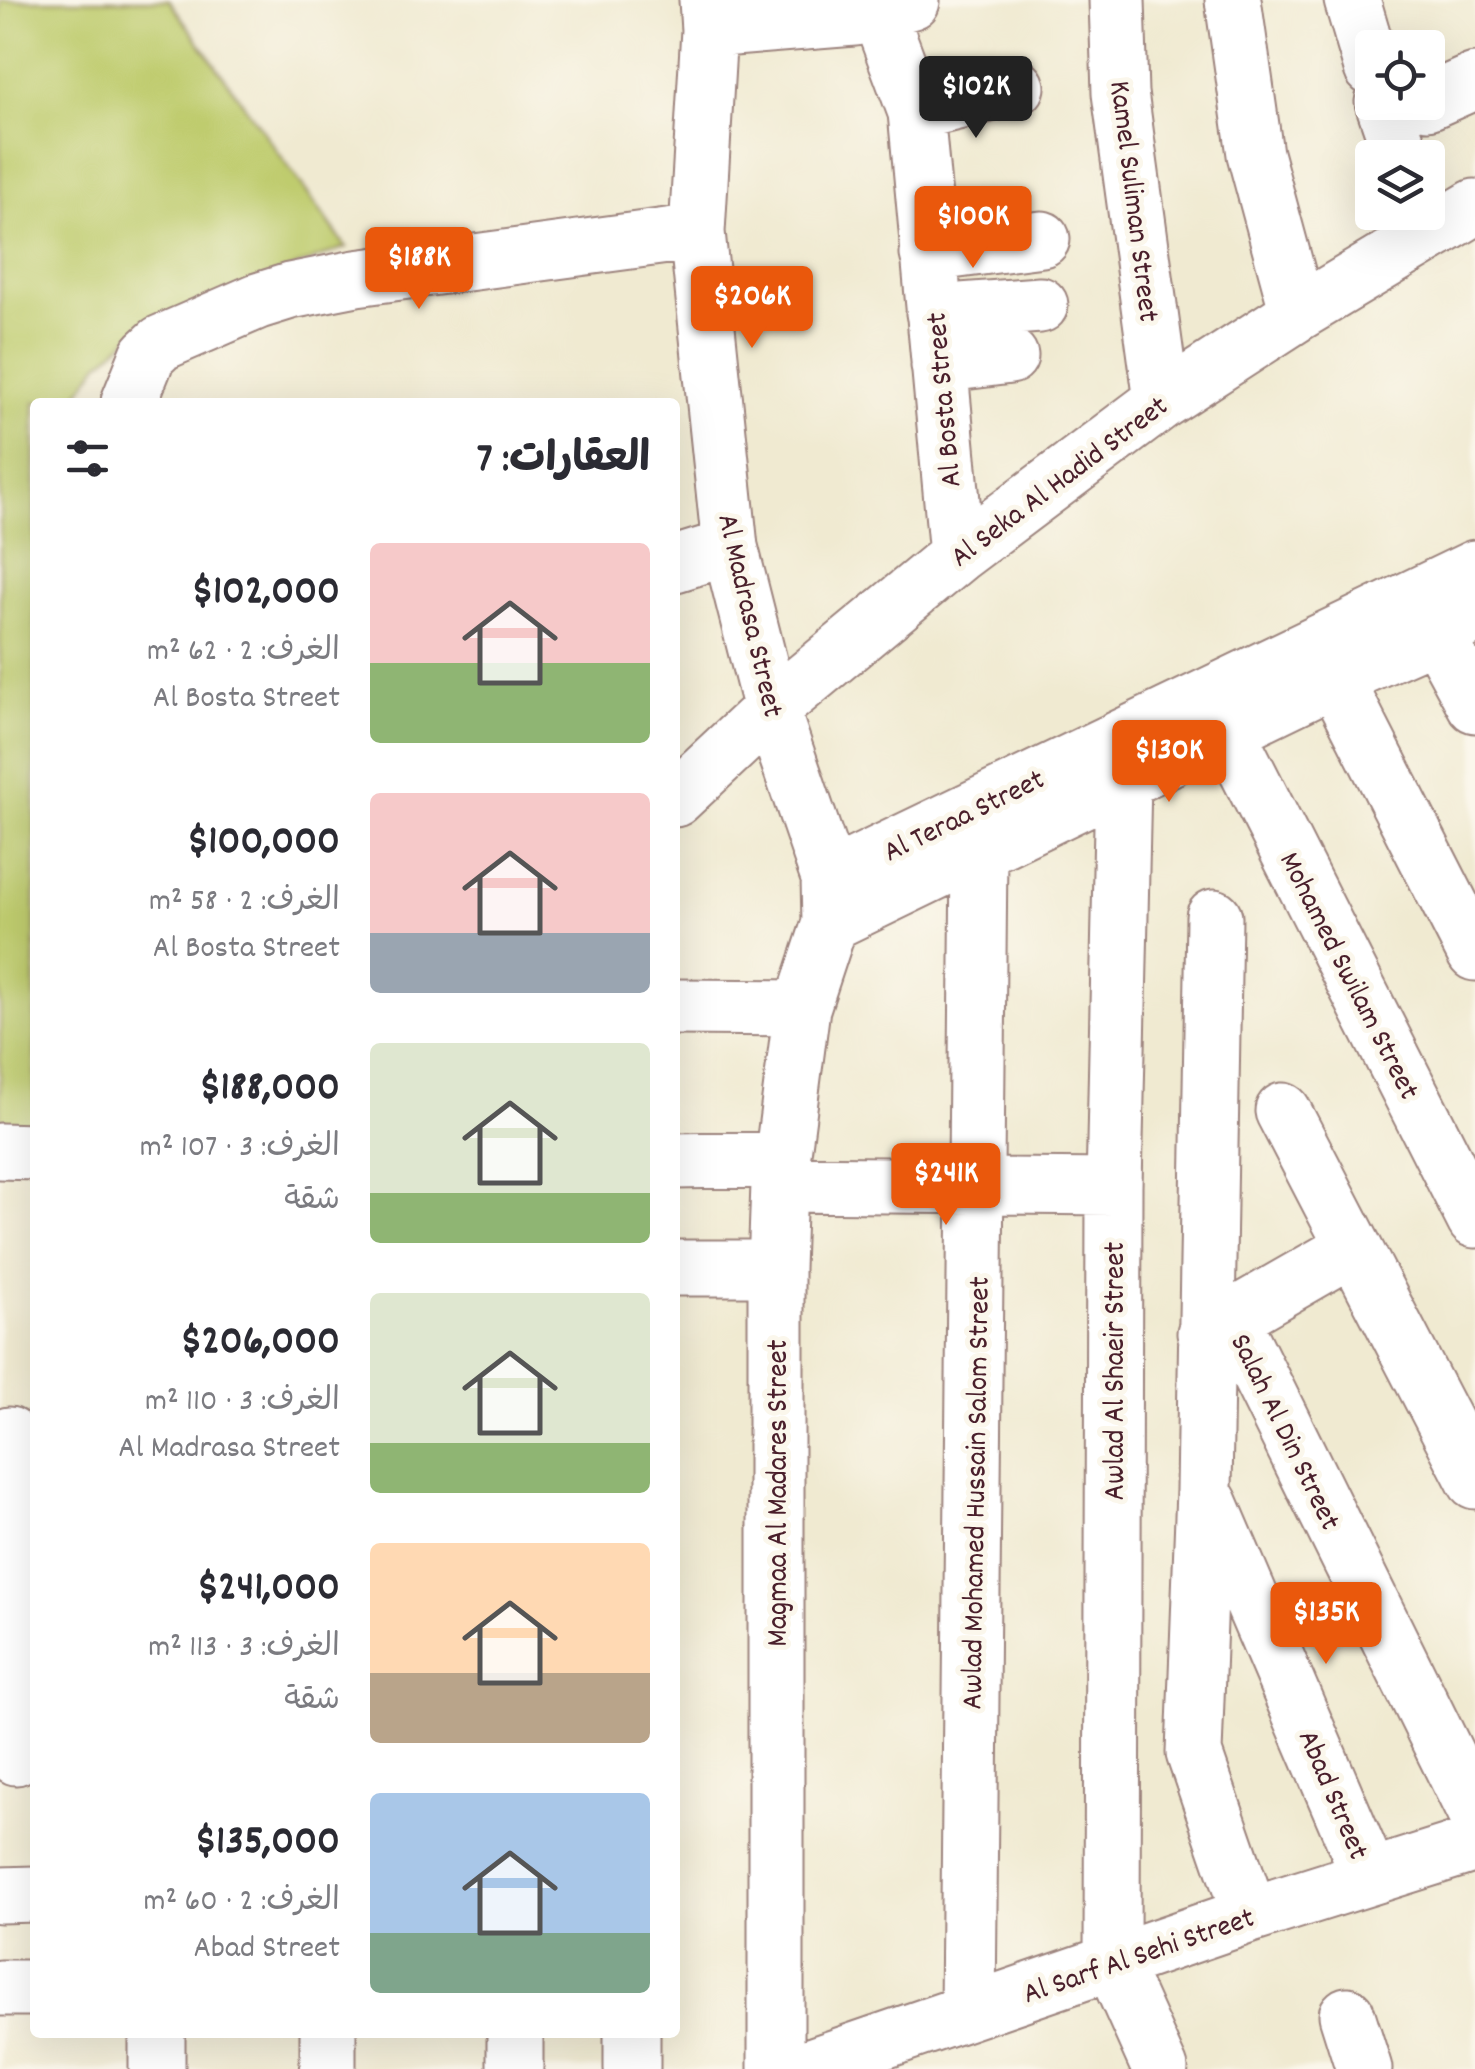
<!DOCTYPE html>
<html lang="ar">
<meta charset="utf-8">
<style>
:root{--surface:#fff;--page:#f2f2f3;--text:#2b2b33;--muted:#7c7c81;--accent:#ea580c}
body{margin:0;font-family:Dekko,"Playpen Sans Arabic",sans-serif;background:var(--page);color:var(--text);direction:rtl;height:100vh;display:flex;flex-direction:column;font-size:38px;white-space:nowrap}
*{box-sizing:border-box;margin:0}
p{font-size:32px;color:var(--muted)}
.icon{flex:none;width:55px;height:55px;fill:none;stroke:currentColor;stroke-width:2;stroke-linecap:round;stroke-linejoin:round}
.map{position:relative;flex:1;overflow:hidden;direction:ltr}
.side{position:absolute;left:30px;top:398px;width:650px;height:1640px;display:flex;flex-direction:column;background:var(--surface);border-radius:10px;box-shadow:0 10px 40px #0002;direction:rtl}
.side>*{flex:none}
.controls{position:absolute;left:1355px;top:30px;display:grid;gap:20px}
.controls a{display:grid;place-items:center;width:90px;height:90px;border-radius:10px;background:var(--surface);box-shadow:0 10px 40px #0002;font-size:50px}
.price{position:absolute;translate:-50% -85px;padding:0 22px;border-radius:10px;background:var(--accent);color:#fff;font-size:32px;line-height:65px;filter:drop-shadow(0 2px 5px #0008)}
.price::after{content:'';position:absolute;left:50%;top:60px;width:30px;height:22px;margin-left:-15px;background:inherit;clip-path:polygon(0 0,100% 0,50% 100%)}
.price.on{background:#222;color:#fff}
ul{padding:0;list-style:none}
li{display:flex;align-items:center;gap:30px;height:250px;padding:0 30px}
li span{display:grid;place-items:center;flex:none;width:280px;height:200px;border-radius:10px;color:#555}
li>.icon{margin-inline-start:auto}
span .icon{width:120px;height:120px;fill:#fffc;stroke-width:1}
li b{font-size:42px}
h2{display:flex;justify-content:space-between;align-items:center;height:120px;padding:0 30px;font-size:42px}
.map>svg:first-child{display:block}
.green{fill:#bfcc6e;stroke:#84764c;stroke-width:2.5}
.lines{fill:none;stroke-linecap:round;stroke-linejoin:round}
.minor-casing{stroke:#9d847e;stroke-width:59}
.minor{stroke:#fff;stroke-width:55}
.labels{text-anchor:middle;stroke-width:10;stroke-linejoin:round;paint-order:stroke}
.street-label{font-size:30px;fill:#4a1f2b;stroke:#fbf7ec}
</style>
<div class="map">
<svg width="1475" height="2069" viewBox="0 0 1475 2069">
<rect width="100%" height="100%" fill="#fbf7ec"/>
<filter id="ink" filterUnits="userSpaceOnUse"><feTurbulence type="fractalNoise" baseFrequency=".01" numOctaves="2"/><feDisplacementMap in="SourceGraphic" scale="20" xChannelSelector="R" yChannelSelector="G"/><feConvolveMatrix kernelMatrix="1 2 1 2 8 2 1 2 1" color-interpolation-filters="sRGB"/></filter>
<filter id="wash" filterUnits="userSpaceOnUse"><feTurbulence type="fractalNoise" baseFrequency=".0048" numOctaves="4" result="noise"/><feDisplacementMap in="SourceGraphic" scale="40" xChannelSelector="R" yChannelSelector="G"/><feGaussianBlur stdDeviation="2.25" result="paint"/><feColorMatrix in="noise" values="0 0 0 0 0 0 0 0 0 0 0 0 0 0 0 0 0 1.4 0 .05"/><feComposite in="paint" operator="in"/></filter>
<g filter="url(#wash)">
<rect width="100%" height="100%" fill="#f0ead1"/>
<path class="green" d="M0 0H169L346 247 140 328 99 364 73 402H35V1124L0 1125Z"/>
</g>
<g filter="url(#ink)">
<g class="lines">
<g class="minor-casing">
<path id="minor" d="M707 0 709 30 697 232 730 547 771 709 829 878 830 923 802 1008 779 1184 776 1268V2069
M1117 0 1120 93 1162 401
M1233 0 1255 154 1298 313
M1352 0 1372 68
M879 13 916 112 957 555
M709 30 854 18 912 1
M1383 102 1402 158
M1428 102 1475 81
M916 112 1017 87
M928 254 1042 239
M934 313 1040 305
M939 365 1010 356
M129 402 148 355 161 343 258 301 290 291 356 278 697 232
M675 564 730 547
M1436 633 1475 705
M1335 678 1475 953
M1227 731 1475 1220
M1123 780 1114 1187 1112 1962 1160 2069
M675 799 771 709 957 555 1162 401 1298 313 1475 207
M829 878 1475 568
M1214 917 1204 1490 1194 1753 1250 1915
M830 923 1335 678 1475 616
M675 1007 802 1008
M1283 1111 1475 1481
M0 1151 35 1152
M675 1161 782 1159
M779 1184 1114 1187
M675 1268H776
M1231 1318 1475 1813
M1205 1333 1353 1248
M9 1435 16 1757
M1210 1503 1370 1877
M0 1895 35 1894
M0 1988H35
M968 2012 979 853
M1347 2015 1364 2069
M157 2032V2069
M632 2032V2069
M328 2069V2032
M515 2069V2032
M802 2069 1250 1915 1475 1844"/>
</g>
<use href="#minor" class="minor"/>
</g>
</g>
<g class="labels">
<g class="street-label">
<text transform="translate(1136 201) rotate(83)" y="10">Kamel Suliman Street</text>
<text transform="translate(942 400) rotate(-95)" y="10">Al Bosta Street</text>
<text transform="translate(1058 480) rotate(-37)" y="10">Al Seka Al Hadid Street</text>
<text transform="translate(752 615) rotate(77)" y="10">Al Madrasa Street</text>
<text transform="translate(963 814) rotate(-26)" y="10">Al Teraa Street</text>
<text transform="translate(1351 975) rotate(63)" y="10">Mohamed Swilam Street</text>
<text transform="translate(1113 1371) rotate(-90)" y="10">Awlad Al Shaeir Street</text>
<text transform="translate(1287 1431) rotate(64)" y="10">Salah Al Din Street</text>
<text transform="translate(776 1493) rotate(-90)" y="10">Magmaa Al Madares Street</text>
<text transform="translate(974 1493) rotate(-89)" y="10">Awlad Mohamed Hussain Salom Street</text>
<text transform="translate(1335 1794) rotate(67)" y="10">Abad Street</text>
<text transform="translate(1138 1954) rotate(-19)" y="10">Al Sarf Al Sehi Street</text>
</g>
</g>
</svg>
<div class="controls">
<a><svg class="icon" aria-label="locate" viewBox="0 0 24 24"><circle cx="12" cy="12" r="6"/><path d="M12 2v4M12 18v4M2 12h4M18 12h4"/></svg></a>
<a><svg class="icon" aria-label="layers" viewBox="0 0 24 24"><path d="M12 4l9 5-9 5-9-5zM3 14l9 5 9-5"/></svg></a>
</div>
<b class="price on" style="left:976px;top:141px">$102K</b>
<b class="price" style="left:973px;top:271px">$100K</b>
<b class="price" style="left:419px;top:312px">$188K</b>
<b class="price" style="left:752px;top:351px">$206K</b>
<b class="price" style="left:1169px;top:805px">$130K</b>
<b class="price" style="left:946px;top:1228px">$241K</b>
<b class="price" style="left:1326px;top:1667px">$135K</b>
<section class="side">
<h2>العقارات: 7<svg class="icon" aria-label="filters" viewBox="0 0 24 24"><path d="M4 7h16M4 17h16"/><circle cx="9" cy="7" r="2"/><circle cx="15" cy="17" r="2"/></svg></h2>
<ul>
<li><span style="background:linear-gradient(#f6c9c9 60%,#8fb573 0)"><svg class="icon" aria-label="home" viewBox="0 0 24 24"><path d="M3 11l9-7 9 7M6 9v11h12V9"/></svg></span><div><b>$102,000</b><p>الغرف: 2 · 62 m²</p><p>Al Bosta Street</p></div></li>
<li><span style="background:linear-gradient(#f6c9c9 70%,#9aa5b1 0)"><svg class="icon" aria-label="home" viewBox="0 0 24 24"><path d="M3 11l9-7 9 7M6 9v11h12V9"/></svg></span><div><b>$100,000</b><p>الغرف: 2 · 58 m²</p><p>Al Bosta Street</p></div></li>
<li><span style="background:linear-gradient(#dfe7d0 75%,#8fb573 0)"><svg class="icon" aria-label="home" viewBox="0 0 24 24"><path d="M3 11l9-7 9 7M6 9v11h12V9"/></svg></span><div><b>$188,000</b><p>الغرف: 3 · 107 m²</p><p>شقة</p></div></li>
<li><span style="background:linear-gradient(#dfe7d0 75%,#8fb573 0)"><svg class="icon" aria-label="home" viewBox="0 0 24 24"><path d="M3 11l9-7 9 7M6 9v11h12V9"/></svg></span><div><b>$206,000</b><p>الغرف: 3 · 110 m²</p><p>Al Madrasa Street</p></div></li>
<li><span style="background:linear-gradient(#ffd9b3 65%,#b9a48a 0)"><svg class="icon" aria-label="home" viewBox="0 0 24 24"><path d="M3 11l9-7 9 7M6 9v11h12V9"/></svg></span><div><b>$241,000</b><p>الغرف: 3 · 113 m²</p><p>شقة</p></div></li>
<li><span style="background:linear-gradient(#a9c7e8 70%,#7fa58c 0)"><svg class="icon" aria-label="home" viewBox="0 0 24 24"><path d="M3 11l9-7 9 7M6 9v11h12V9"/></svg></span><div><b>$135,000</b><p>الغرف: 2 · 60 m²</p><p>Abad Street</p></div></li>
</ul>
</section>
</div>
